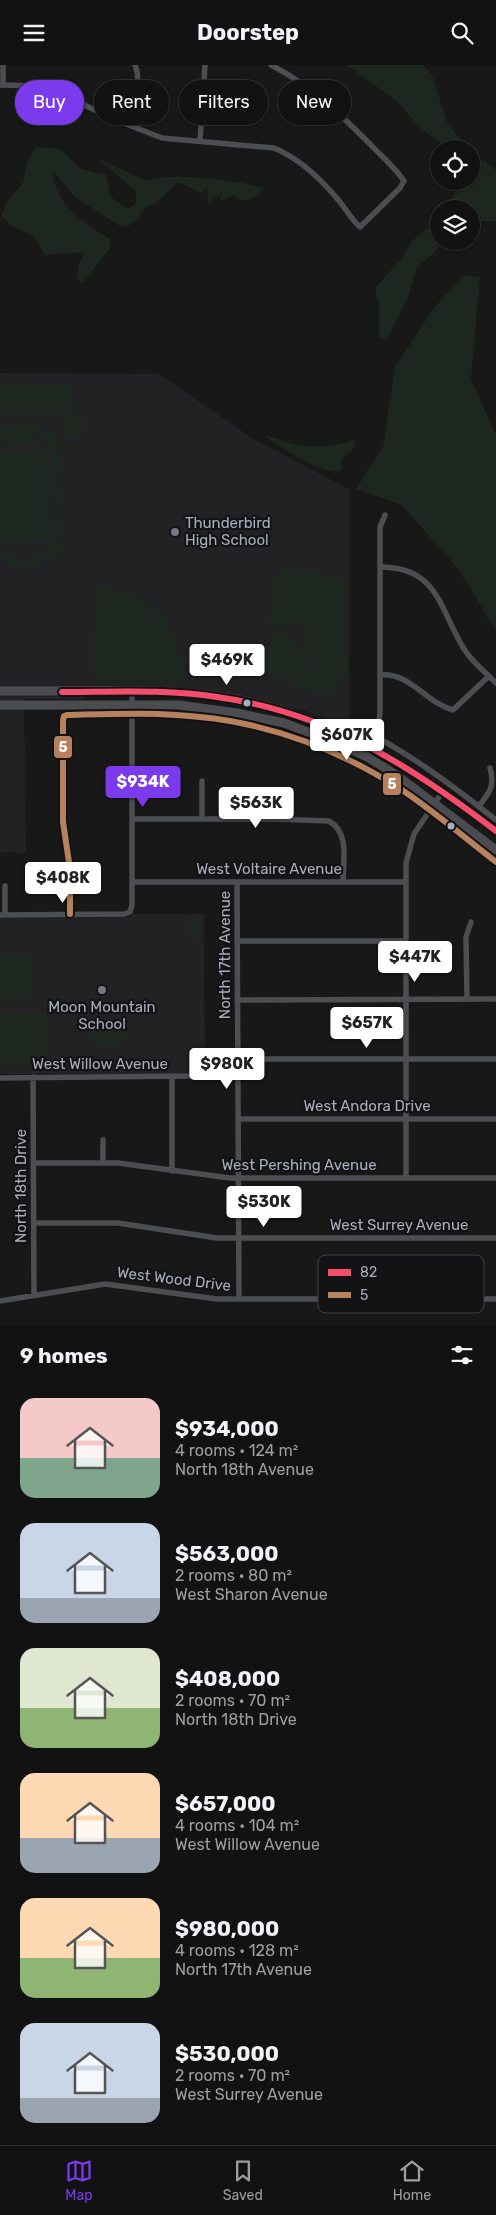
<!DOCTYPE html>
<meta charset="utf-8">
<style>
:root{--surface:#121213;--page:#1b1b1c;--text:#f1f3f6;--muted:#9c9ea0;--line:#313233;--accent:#7c3aed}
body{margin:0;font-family:Rubik,sans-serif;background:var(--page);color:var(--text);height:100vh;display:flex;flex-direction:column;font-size:19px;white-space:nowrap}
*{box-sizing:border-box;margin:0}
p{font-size:16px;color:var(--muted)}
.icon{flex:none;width:28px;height:28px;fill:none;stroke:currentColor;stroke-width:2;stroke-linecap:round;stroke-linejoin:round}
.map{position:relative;height:1260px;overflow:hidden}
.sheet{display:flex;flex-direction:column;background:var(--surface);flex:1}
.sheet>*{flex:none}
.guide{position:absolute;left:15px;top:15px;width:466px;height:45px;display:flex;gap:10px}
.controls{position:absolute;left:430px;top:75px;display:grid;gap:10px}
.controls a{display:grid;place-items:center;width:50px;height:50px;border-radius:50%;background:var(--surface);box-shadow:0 1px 4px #0004,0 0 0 1px var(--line);font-size:25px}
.price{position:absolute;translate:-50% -42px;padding:0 11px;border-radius:5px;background:#fff;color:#222;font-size:16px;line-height:32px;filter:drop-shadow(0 1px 2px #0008)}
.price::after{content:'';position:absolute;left:50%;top:30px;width:15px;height:11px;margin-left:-8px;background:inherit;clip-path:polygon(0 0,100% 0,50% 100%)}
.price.on{background:var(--accent);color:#fff}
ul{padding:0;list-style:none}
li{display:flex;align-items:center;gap:15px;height:125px;padding:0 20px}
li span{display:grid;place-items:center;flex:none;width:140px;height:100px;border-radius:15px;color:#555}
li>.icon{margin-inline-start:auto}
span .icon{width:60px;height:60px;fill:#fffc;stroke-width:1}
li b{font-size:21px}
h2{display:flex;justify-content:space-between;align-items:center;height:60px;padding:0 20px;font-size:21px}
.pill{padding:0 18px;border-radius:22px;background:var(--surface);box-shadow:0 1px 4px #0004,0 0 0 1px var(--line);font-size:18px;line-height:45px}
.pill.on{background:var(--accent);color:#fff}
header{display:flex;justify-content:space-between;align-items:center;height:65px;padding:0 20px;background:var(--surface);font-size:22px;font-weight:700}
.menu{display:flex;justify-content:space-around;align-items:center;height:70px;border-top:1px solid var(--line);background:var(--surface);font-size:14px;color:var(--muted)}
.menu a{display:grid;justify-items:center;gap:2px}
.menu .on{color:var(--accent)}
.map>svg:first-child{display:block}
.built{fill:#222225}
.green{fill:#1e2620}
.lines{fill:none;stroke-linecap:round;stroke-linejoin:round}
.street{stroke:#4c4e52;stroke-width:5.5}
.secondary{stroke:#4b4c50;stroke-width:9}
.bus-1-casing{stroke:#131215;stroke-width:10}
.bus-2-casing{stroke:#131215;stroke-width:10}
.bus-1{stroke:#f44d6c;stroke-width:6}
.bus-2{stroke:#b6815c;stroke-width:6}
.poi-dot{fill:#767982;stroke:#131215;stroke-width:2}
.bus-dot{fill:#a9adbb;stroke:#131215;stroke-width:2}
.labels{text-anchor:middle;stroke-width:4.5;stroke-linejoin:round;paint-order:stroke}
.poi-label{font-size:15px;fill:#a9adbb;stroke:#131215;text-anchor:start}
.street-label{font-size:15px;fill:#a9adbb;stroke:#131215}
.key{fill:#131215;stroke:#404047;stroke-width:1}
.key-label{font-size:14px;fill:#a9adbb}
.line-badge{stroke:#131215;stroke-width:2}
.badge-label{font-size:14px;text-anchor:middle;font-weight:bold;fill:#fff}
</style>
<header><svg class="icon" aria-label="menu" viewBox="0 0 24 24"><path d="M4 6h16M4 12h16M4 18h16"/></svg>Doorstep<svg class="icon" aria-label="search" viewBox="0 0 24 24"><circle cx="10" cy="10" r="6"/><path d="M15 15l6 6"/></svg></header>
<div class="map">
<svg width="496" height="1260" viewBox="0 0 496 1260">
<rect width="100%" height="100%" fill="#181819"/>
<path class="built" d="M0 308 159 309 255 375 349 424V651L341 655 339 659 306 646 271 639 84 623 85 634H24L26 770V786L28 788 0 787Z
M134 849H204L205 999 187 1008 179 1009H0V853L129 852Z"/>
<path class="green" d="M347 0H423L432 10 448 60 470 84H446L445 81 419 62 398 37Z
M35 82 60 84 81 104 106 110 111 132 128 144 135 139 136 126 98 94 147 116C166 106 242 116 264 123L256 132 241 136 234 130 219 137 223 126 208 139 207 122 201 128 178 117 155 139 147 141 136 155 127 162 118 160 75 132 53 106C54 139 84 158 110 174V183L82 219 77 213 78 202 84 187 45 190 33 170 13 162 1 151 8 135 23 118 27 98Z
M471 86 496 105V156H471V144H448L456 125 455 116H471Z
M439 154V176H446L416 204 409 230 386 276 379 272V239L375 223 402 193 412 176Z
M464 210 480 212 471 314 496 370V566L460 506 402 440 356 424 383 382 395 302 433 244Z
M0 319H70V348H0Z
M63 350H84V370H64Z
M18 358C39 356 45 371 59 371L60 490C51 490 50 493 42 497 28 506 12 503 0 494V482C13 499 41 499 50 477 54 467 53 395 50 384 47 377 41 371 34 368V380L42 381 0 382 12 380V368L0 378V366Z
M268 371C277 373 285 377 294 379 314 384 336 380 356 375L353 384 341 395V406C319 409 285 384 265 372Z
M4 385H43V387H47V472H44L43 475H4V473H0V387H3Z
M285 501 344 515V593L349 598 334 630 328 632 266 608 261 599 275 565C292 568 303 583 305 600L308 597 306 596V557L279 562 266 559 279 503Z
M96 524C154 522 182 564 183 617L98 615 91 608 94 539Z
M189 853H202V874H189Z
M0 889H32V934L0 935Z
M45 948V999L0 1000V949Z
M93 954 128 966 121 986 86 974Z"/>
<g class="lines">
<path class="street" d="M0 20 44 21 116 55 162 73 274 83C301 94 322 115 340 137 347 146 352 155 360 162L400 123 404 116C395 102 381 91 370 79 339 48 310 20 271 0
M3 20V0
M124 58C132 41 143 19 135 0
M200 76 205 0
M380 502C438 502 439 543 464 584 472 597 486 608 496 618
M380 610C410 607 426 638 453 645L489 611
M347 656C403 684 447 716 496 755
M367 692 375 676 380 649V462L385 450
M202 716V754
M273 729V754
M479 741C490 727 495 721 490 703
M132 754H273L329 756C350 768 343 796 343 817
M132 817H405
M237 817 239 1234
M5 821V850
M70 849V804L63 757V655L64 651 67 650C111 649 156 647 200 652 272 659 342 686 402 725 435 747 465 773 496 797
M0 850 124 849 130 847 132 840V627
M237 876H405
M467 934 466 872 471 857
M237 935 496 934
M33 1012 34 1230
M172 1012V1106
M0 1013 189 1011 226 994H496
M238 1054H496
M34 1098H118L230 1113H496
M103 1098V1075
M406 1113V798L414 769 443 726
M34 1158H118L217 1173H496
M0 1236 105 1219 217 1234H496"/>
<path class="secondary" d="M0 626C71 627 145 622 216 631 325 646 411 700 496 766
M0 640H179L237 648 284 658 332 676 367 692 395 709 496 785"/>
<g class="bus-1-casing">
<path id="bus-1" d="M62 627C113 627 166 624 217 632 326 647 410 700 496 766"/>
</g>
<g class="bus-2-casing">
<path id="bus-2" d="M70 849V804L63 757V655L64 651 67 650C111 649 156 647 200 652 272 659 342 686 402 725 435 747 465 773 496 797"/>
</g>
<use href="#bus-1" class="bus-1"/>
<use href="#bus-2" class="bus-2"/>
</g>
<g class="poi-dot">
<circle cx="175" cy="467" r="5"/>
<circle cx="102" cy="925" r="5"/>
</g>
<g class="bus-dot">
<circle cx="247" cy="638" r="4.5"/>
<circle cx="451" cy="761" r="4.5"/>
</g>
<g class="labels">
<g class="poi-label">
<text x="185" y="463">Thunderbird<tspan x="185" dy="17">High School</tspan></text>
<text x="102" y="947" text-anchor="middle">Moon Mountain<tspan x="102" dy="17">School</tspan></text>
</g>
<g class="street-label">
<text x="269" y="809">West Voltaire Avenue</text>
<text transform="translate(225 890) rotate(-90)" y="5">North 17th Avenue</text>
<text x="100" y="1004">West Willow Avenue</text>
<text x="367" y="1046">West Andora Drive</text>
<text x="299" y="1105">West Pershing Avenue</text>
<text transform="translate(21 1121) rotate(-90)" y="5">North 18th Drive</text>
<text x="399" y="1165">West Surrey Avenue</text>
<text transform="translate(174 1214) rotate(7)" y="5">West Wood Drive</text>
</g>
</g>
<rect x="318" y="1190" width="166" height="58" rx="8" class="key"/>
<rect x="328" y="1204" width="23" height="7" fill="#f44d6c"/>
<rect x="328" y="1227" width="23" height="6" fill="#b6815c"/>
<g class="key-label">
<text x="360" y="1212">82</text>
<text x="360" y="1235">5</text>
</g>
<g class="line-badge">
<rect x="53" y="670" width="20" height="24" rx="5" fill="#b6815c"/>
<rect x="382" y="707" width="20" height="24" rx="5" fill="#b6815c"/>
</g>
<g class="badge-label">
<text x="63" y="687">5</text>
<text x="392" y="724">5</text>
</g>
</svg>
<div class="controls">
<a><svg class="icon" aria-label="locate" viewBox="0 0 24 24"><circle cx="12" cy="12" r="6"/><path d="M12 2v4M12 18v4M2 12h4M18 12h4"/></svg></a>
<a><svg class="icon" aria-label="layers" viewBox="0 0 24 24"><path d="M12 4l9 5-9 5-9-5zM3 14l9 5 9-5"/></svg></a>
</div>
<b class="price" style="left:227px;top:621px">$469K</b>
<b class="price" style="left:347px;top:696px">$607K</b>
<b class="price on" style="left:143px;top:743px">$934K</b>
<b class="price" style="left:256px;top:764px">$563K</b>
<b class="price" style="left:63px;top:839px">$408K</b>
<b class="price" style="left:415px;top:918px">$447K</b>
<b class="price" style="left:367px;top:984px">$657K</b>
<b class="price" style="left:227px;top:1025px">$980K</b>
<b class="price" style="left:264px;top:1163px">$530K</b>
<div class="guide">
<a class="pill on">Buy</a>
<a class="pill">Rent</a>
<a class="pill">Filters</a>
<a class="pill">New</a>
</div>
</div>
<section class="sheet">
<h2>9 homes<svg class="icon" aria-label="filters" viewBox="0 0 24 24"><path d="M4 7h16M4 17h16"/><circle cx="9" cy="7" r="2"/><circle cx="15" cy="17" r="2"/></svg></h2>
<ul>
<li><span style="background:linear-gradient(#f6c9c9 60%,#7fa58c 0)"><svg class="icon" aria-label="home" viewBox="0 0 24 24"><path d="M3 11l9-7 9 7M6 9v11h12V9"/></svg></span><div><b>$934,000</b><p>4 rooms · 124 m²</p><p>North 18th Avenue</p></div></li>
<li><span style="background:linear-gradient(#c9d6e8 75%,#9aa5b1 0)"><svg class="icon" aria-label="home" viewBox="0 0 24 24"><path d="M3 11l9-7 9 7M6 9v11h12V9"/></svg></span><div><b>$563,000</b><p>2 rooms · 80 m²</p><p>West Sharon Avenue</p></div></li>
<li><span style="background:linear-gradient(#dfe7d0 60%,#8fb573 0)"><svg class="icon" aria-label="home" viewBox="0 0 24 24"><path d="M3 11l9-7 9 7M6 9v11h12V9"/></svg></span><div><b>$408,000</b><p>2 rooms · 70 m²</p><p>North 18th Drive</p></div></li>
<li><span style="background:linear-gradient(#ffd9b3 65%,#9aa5b1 0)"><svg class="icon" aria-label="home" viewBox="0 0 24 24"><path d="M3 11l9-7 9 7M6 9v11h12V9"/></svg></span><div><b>$657,000</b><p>4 rooms · 104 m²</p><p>West Willow Avenue</p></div></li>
<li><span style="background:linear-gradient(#ffd9b3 60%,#8fb573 0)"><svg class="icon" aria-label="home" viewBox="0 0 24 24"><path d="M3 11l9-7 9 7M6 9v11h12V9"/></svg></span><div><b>$980,000</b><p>4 rooms · 128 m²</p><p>North 17th Avenue</p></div></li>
<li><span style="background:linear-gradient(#c9d6e8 75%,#9aa5b1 0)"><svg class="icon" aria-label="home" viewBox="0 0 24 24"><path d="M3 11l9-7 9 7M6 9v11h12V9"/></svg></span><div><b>$530,000</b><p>2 rooms · 70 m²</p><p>West Surrey Avenue</p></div></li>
</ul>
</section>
<nav class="menu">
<a class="on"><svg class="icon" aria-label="map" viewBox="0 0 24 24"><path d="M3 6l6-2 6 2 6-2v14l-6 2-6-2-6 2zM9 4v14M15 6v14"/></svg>Map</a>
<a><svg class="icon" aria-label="saved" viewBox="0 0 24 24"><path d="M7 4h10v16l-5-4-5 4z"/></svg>Saved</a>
<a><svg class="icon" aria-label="home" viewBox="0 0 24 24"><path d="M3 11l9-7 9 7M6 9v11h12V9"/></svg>Home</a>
</nav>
